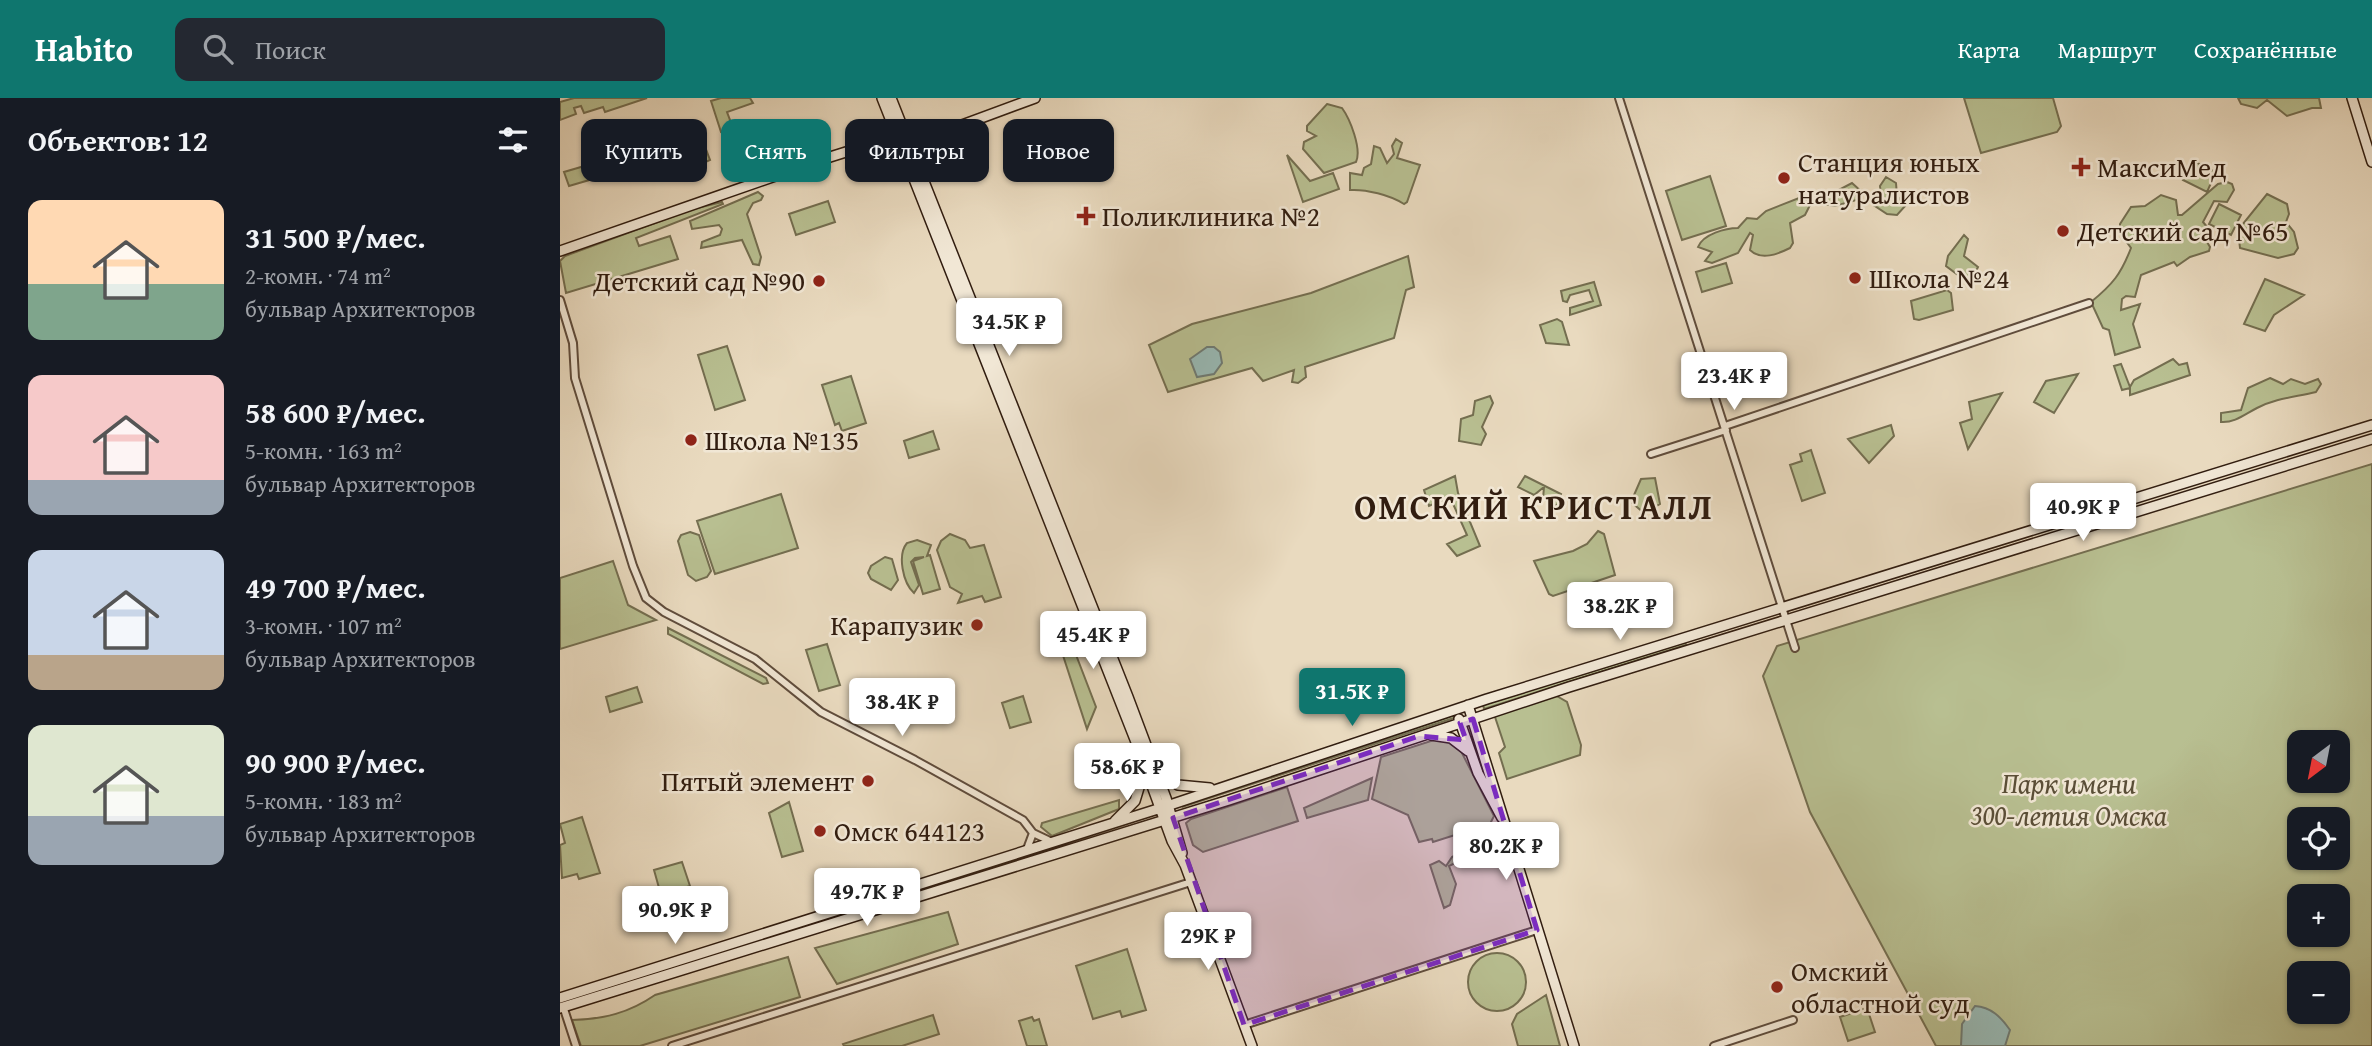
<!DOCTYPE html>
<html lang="ru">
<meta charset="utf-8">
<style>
:root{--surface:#171b24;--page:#242831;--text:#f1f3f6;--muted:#9ea1a6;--accent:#0f766e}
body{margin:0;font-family:"Gentium Book Plus",serif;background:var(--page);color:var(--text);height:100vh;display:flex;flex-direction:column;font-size:26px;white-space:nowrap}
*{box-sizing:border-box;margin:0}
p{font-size:23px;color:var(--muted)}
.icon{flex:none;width:38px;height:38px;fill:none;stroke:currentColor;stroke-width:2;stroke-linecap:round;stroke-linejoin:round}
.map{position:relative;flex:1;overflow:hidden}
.panel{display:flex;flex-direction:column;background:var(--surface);width:560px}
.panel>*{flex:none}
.top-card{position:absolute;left:21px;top:21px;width:665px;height:63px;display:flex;gap:14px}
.needle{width:46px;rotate:212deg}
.tools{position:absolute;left:1727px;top:632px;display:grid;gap:14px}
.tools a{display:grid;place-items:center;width:63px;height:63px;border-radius:14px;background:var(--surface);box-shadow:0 2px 5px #0004;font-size:35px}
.price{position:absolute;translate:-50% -60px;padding:0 16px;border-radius:7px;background:#fff;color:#222;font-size:23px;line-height:46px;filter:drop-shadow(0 2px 4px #0008)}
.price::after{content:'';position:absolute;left:50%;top:42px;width:21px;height:16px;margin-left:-10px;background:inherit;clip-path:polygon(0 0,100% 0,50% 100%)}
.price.current{background:var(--accent);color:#fff}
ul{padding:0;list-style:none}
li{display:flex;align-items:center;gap:21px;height:175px;padding:0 28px}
li span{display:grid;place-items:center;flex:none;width:196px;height:140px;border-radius:14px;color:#555}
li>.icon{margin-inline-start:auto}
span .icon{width:84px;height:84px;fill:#fffc;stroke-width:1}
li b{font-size:30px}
h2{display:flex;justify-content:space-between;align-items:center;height:84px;padding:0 28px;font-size:30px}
.tag{padding:0 24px;border-radius:14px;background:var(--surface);box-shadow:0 2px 5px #0004;font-size:24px;line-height:63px}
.tag.current{background:var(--accent);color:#fff}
header{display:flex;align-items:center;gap:42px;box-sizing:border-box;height:98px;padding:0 35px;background:var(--accent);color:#fff}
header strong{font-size:33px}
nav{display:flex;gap:38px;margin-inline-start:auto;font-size:24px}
.search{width:490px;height:63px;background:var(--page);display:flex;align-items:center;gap:18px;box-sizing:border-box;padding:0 24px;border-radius:14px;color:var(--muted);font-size:26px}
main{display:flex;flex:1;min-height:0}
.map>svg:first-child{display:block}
.green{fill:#b8bf91;stroke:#746e50;stroke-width:2;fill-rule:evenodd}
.water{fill:#98bab6;stroke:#6f7b74;stroke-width:2}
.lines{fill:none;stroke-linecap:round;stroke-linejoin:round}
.street-casing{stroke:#5f4c3c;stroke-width:10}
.secondary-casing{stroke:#311d10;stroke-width:12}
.street{stroke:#f1e7d5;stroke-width:6}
.secondary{stroke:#f1e7d5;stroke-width:9}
.marked{fill:#7b2cbf;fill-opacity:0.2;stroke:#7b2cbf;stroke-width:5;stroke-dasharray:14 9;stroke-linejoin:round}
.poi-dot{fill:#8f2418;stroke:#f1e7d5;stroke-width:2.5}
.labels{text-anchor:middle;stroke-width:5;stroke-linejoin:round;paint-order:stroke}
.poi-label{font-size:28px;fill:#311d10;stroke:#f1e7d5;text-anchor:start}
.park-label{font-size:28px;font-style:italic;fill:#5a4e37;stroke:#f1e7d5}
.district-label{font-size:35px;font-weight:bold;letter-spacing:2px;fill:#311d10;stroke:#f1e7d5}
</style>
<header>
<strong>Habito</strong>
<div class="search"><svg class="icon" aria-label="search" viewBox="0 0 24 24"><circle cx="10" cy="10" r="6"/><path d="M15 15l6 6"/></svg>Поиск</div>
<nav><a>Карта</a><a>Маршрут</a><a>Сохранённые</a></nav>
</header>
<main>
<section class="panel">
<h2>Объектов: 12<svg class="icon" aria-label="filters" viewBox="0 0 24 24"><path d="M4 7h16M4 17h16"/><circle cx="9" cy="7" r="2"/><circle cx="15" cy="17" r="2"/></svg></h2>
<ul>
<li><span style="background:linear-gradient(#ffd9b3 60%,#7fa58c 0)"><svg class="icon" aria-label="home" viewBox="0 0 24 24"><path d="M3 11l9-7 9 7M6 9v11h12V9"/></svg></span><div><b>31 500 ₽/мес.</b><p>2-комн. · 74 m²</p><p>бульвар Архитекторов</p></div></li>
<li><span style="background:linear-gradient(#f6c9c9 75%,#9aa5b1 0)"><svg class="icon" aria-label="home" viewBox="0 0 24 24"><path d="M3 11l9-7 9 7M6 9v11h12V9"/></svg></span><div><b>58 600 ₽/мес.</b><p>5-комн. · 163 m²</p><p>бульвар Архитекторов</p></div></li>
<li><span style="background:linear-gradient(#c9d6e8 75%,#b9a48a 0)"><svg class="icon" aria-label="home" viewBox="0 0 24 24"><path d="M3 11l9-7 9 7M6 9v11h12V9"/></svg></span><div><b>49 700 ₽/мес.</b><p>3-комн. · 107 m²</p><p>бульвар Архитекторов</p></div></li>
<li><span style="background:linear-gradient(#dfe7d0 65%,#9aa5b1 0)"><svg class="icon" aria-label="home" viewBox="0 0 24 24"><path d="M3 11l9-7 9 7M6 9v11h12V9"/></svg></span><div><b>90 900 ₽/мес.</b><p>5-комн. · 183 m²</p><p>бульвар Архитекторов</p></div></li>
</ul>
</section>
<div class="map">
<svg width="1812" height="948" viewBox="0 0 1812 948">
<rect width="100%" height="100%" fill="#e9dabf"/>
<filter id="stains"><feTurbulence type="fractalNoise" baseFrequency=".00286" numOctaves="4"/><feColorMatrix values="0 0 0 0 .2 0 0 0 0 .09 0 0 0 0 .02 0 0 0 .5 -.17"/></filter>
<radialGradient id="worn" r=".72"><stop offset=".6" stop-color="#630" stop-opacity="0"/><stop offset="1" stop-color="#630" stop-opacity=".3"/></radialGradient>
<path class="green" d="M14 0H87L45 14 43 9 24 15 21 8 14 10 16 16 0 22V4Z
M161 0H190L193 5 167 14 173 30 161 34 151 3Z
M1404 0H1493L1501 28 1497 34 1421 55Z
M1678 0H1759L1761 10H1752L1727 18 1707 2 1697 10 1681 6Z
M767 6 782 10C790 21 802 51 796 64L764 75 743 51 744 44 756 38 747 33V28Z
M836 41 842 45 837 60 860 67 847 104 844 106C830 97 806 91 790 92V75L802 77 804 70 811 66 814 48 820 50 827 65 834 56 832 48Z
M144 46 150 62 117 77 110 57Z
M727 57 750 83 773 75 779 91 743 104Z
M1633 63 1656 74 1647 94 1623 82Z
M38 64 43 78 9 88 4 74Z
M1150 78 1166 128 1122 142 1106 93Z
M1326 79 1336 85 1337 98 1346 107 1337 117 1327 116 1312 106 1314 101 1321 99 1320 88Z
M1667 84 1672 86 1674 92 1667 104 1654 103 1643 124 1648 130 1644 139 1650 149 1649 153 1630 159 1617 168 1614 164 1581 177 1575 199 1566 198 1562 201 1561 212 1580 206 1573 226 1580 249 1555 257 1549 232 1543 230 1531 204C1553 186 1561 176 1571 150L1560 135V126L1571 109 1585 108 1601 97 1616 102 1618 117H1622L1658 86Z
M1292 85 1302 94 1300 101 1275 108 1263 106 1267 93 1275 94Z
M198 94 203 98 201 102 193 105 187 116 201 159 199 167 193 166 182 142 141 150 142 144 160 137 162 131 159 127 132 131 130 123Z
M1707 96 1727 106 1729 116 1726 124 1734 134 1738 150 1734 156 1718 160 1680 150 1678 132Z
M1239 100H1245L1250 107 1245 117 1230 125 1233 145 1230 150C1218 156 1201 163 1190 152L1193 137 1190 135 1178 155 1152 165 1145 163 1152 154 1138 149C1143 136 1166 130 1178 130L1187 120 1197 121 1206 113Z
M268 103 275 124 236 137 229 116Z
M162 104 163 106 76 140 79 148 110 138 118 161 6 195 0 163 5 158 133 111Z
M1659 106 1681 117 1671 137 1649 126Z
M1404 137 1408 141 1404 158 1418 169 1414 177 1406 183 1386 168 1388 158Z
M848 158 854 189 846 192 834 240 745 269 746 279 738 285 732 284 734 272 703 283 692 270 608 294 589 247 632 226 751 195Z
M1166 165 1172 185 1142 194 1136 174Z
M1705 181 1744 197 1714 217 1705 233 1684 226Z
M1034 184 1041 207 1010 217V210L1033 203 1029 192 1010 197 1007 204 1003 203 1001 193Z
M1387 192 1391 195 1393 212 1359 222 1354 221 1351 203Z
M997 221 1002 224 1009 247 986 245 980 227Z
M167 248 185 302 155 312 138 257Z
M1613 261 1619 267 1627 265 1630 277 1570 297V290L1562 292 1554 268 1561 266 1570 289 1574 282Z
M1518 276 1494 315 1474 304 1486 283Z
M291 278 306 325 282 333 279 325 275 327 262 287Z
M1710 280 1723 286 1731 281 1745 286 1758 281 1761 286 1756 294C1736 299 1716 300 1697 310 1685 316 1675 325 1661 324V315L1681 312 1688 290Z
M1442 295 1408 351 1400 325 1412 321 1409 304Z
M930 298 933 305 922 329 926 336 921 347 899 343 901 321 913 317 915 303Z
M1331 327 1334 338 1309 365 1288 341Z
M373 333 379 351 349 360 344 343Z
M1251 352 1265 395 1242 403 1230 367 1242 363 1240 356Z
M1812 366V948H1376L1250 714 1203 578 1217 548ZM1740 644H1778V682H1740ZM1740 721H1778V760H1740ZM1740 798H1778V836H1740ZM1740 875H1778V914H1740Z
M895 378 898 395 920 448 897 458 887 446 907 437 890 399 869 408 864 392Z
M965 378 1001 396 997 408 983 401 984 389 974 397 958 389Z
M1095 380 1100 406 1084 415 1071 404 1081 381Z
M221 396 238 450 155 476 137 423Z
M1038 433 1044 436 1055 477 993 498 989 496 974 463 1013 453 1027 446Z
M130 434 139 437 151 473 147 479 136 483 128 477 118 443 121 437Z
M390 436 405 442 410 450 424 447 441 499 425 504 422 498 398 505 402 496 390 489 377 452 381 443Z
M357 442 371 447 367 458 370 457 380 491 363 496 353 463 364 459 355 460 351 464 359 487 354 495C343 485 337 457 347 445Z
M325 459 332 461 338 482 331 492 311 481 308 475 311 468Z
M53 463 68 507 96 522 0 551V480Z
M108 530 206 580 208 585 203 586 108 536Z
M508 536 536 609 527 631 497 539Z
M1125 544 1126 547 924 611 923 607Z
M267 546 280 587 259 593 246 552Z
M77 589 82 604 50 614 46 599Z
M995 597 1007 604 1021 647 1020 657 947 681 939 655 945 649 934 616Z
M463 598 471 624 450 630 442 605Z
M894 617V620L622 709Z
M877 641 891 645 901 653 934 718 930 726 873 744 872 741 859 744 848 717 812 701 821 659Z
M812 680 808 702 747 720 744 710Z
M727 689 738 723 643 754 633 747 626 725 631 721Z
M559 702V711L492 738 481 729 482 725Z
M229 704 243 753 222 759 209 715Z
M22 719 40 775 19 781 17 776 2 780 0 747 5 745 0 726Z
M909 750 919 756 920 761 913 768 895 765 889 768 896 786 890 807 884 810 870 767 879 763 886 768 892 759Z
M122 764 130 788 101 797 94 772Z
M388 814 398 846 277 886 255 850Z
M567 851 586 912 562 919 560 913 533 921 516 868Z
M908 884a29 29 0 1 1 58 0a29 29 0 1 1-58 0Z
M228 859 240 899 80 948H21L12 922C44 921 69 915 95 897Z
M986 897 1000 948H958L952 926 957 916Z
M1307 910 1315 934 1288 943 1280 919Z
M373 917 379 936 342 948H284L283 946Z
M472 919 474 923 479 921 487 948H467L459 923Z"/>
<path class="water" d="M647 249H654L660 254 662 265 654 276 637 279 630 261Z
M1415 908C1431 909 1441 919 1450 932L1445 948H1401L1402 926Z"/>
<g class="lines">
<g class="street-casing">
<path id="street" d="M1059 0 1235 550
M0 202 13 245 15 280 73 468 86 500 104 514 195 561 261 614 355 662 463 722 473 735 467 751
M1165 328 1529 205
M1091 356 1166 332
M473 735 492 744
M3 908 16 948
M684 927 977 832
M112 948 631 784
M1154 948 1233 922"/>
</g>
<g class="secondary-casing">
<path id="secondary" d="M322 0 576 644 612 743 625 767 692 948
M331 0 568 599 606 700 622 755
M1792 0 1812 64
M0 153 270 59 321 43 367 40 475 0
M908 607 1014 948
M899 621 918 675 942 720
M871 637 891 640 908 653
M596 672 618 687 650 690
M555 723 575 703 585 670
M0 900 601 710 927 601 1812 327
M0 910 669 702 1009 589 1812 341"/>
</g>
<use href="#street" class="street"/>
<use href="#secondary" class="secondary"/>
</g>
<path class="marked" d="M913 621 977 832 684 927 613 720 859 638 906 642 900 625Z"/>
<g class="poi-dot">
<path d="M1517.5 58.5h7v7h7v7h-7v7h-7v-7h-7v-7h7z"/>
<circle cx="1224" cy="80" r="7"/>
<path d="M522.5 107.5h7v7h7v7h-7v7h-7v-7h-7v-7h7z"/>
<circle cx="1503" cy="133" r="7"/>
<circle cx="1295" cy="180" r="7"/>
<circle cx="259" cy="183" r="7"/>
<circle cx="131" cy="342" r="7"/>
<circle cx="417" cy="527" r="7"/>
<circle cx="308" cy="683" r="7"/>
<circle cx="260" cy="733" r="7"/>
<circle cx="1217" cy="889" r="7"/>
</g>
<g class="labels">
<g class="poi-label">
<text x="1238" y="74">Станция юных<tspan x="1238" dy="32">натуралистов</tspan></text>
<text x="1537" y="79">МаксиМед</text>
<text x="542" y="128">Поликлиника №2</text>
<text x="1517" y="143">Детский сад №65</text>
<text x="1309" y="190">Школа №24</text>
<text x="245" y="193" text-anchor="end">Детский сад №90</text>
<text x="145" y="352">Школа №135</text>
<text x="403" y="537" text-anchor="end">Карапузик</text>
<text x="294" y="693" text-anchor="end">Пятый элемент</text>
<text x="274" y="743">Омск 644123</text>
<text x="1231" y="883">Омский<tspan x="1231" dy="32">областной суд</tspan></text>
</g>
<g class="park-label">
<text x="1509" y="695">Парк имени<tspan x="1509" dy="32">300-летия Омска</tspan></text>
</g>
<g class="district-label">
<text x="974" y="421">ОМСКИЙ КРИСТАЛЛ</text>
</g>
</g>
<rect width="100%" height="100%" filter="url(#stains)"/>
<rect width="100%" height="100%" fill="url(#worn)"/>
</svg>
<div class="tools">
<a><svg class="needle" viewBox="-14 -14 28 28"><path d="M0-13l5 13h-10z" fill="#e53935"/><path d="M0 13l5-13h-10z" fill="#9ea1a6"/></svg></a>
<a><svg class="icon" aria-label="locate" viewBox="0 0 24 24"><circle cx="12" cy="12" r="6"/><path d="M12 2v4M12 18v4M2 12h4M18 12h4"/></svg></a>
<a>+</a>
<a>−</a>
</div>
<b class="price" style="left:449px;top:260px">34.5K ₽</b>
<b class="price" style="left:1174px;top:314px">23.4K ₽</b>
<b class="price" style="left:1523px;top:445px">40.9K ₽</b>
<b class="price" style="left:1060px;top:544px">38.2K ₽</b>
<b class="price" style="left:533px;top:573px">45.4K ₽</b>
<b class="price current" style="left:792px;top:630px">31.5K ₽</b>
<b class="price" style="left:342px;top:640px">38.4K ₽</b>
<b class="price" style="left:567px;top:705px">58.6K ₽</b>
<b class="price" style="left:946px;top:784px">80.2K ₽</b>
<b class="price" style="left:307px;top:830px">49.7K ₽</b>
<b class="price" style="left:115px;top:848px">90.9K ₽</b>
<b class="price" style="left:648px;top:874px">29K ₽</b>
<div class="top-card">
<a class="tag">Купить</a>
<a class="tag current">Снять</a>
<a class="tag">Фильтры</a>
<a class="tag">Новое</a>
</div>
</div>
</main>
